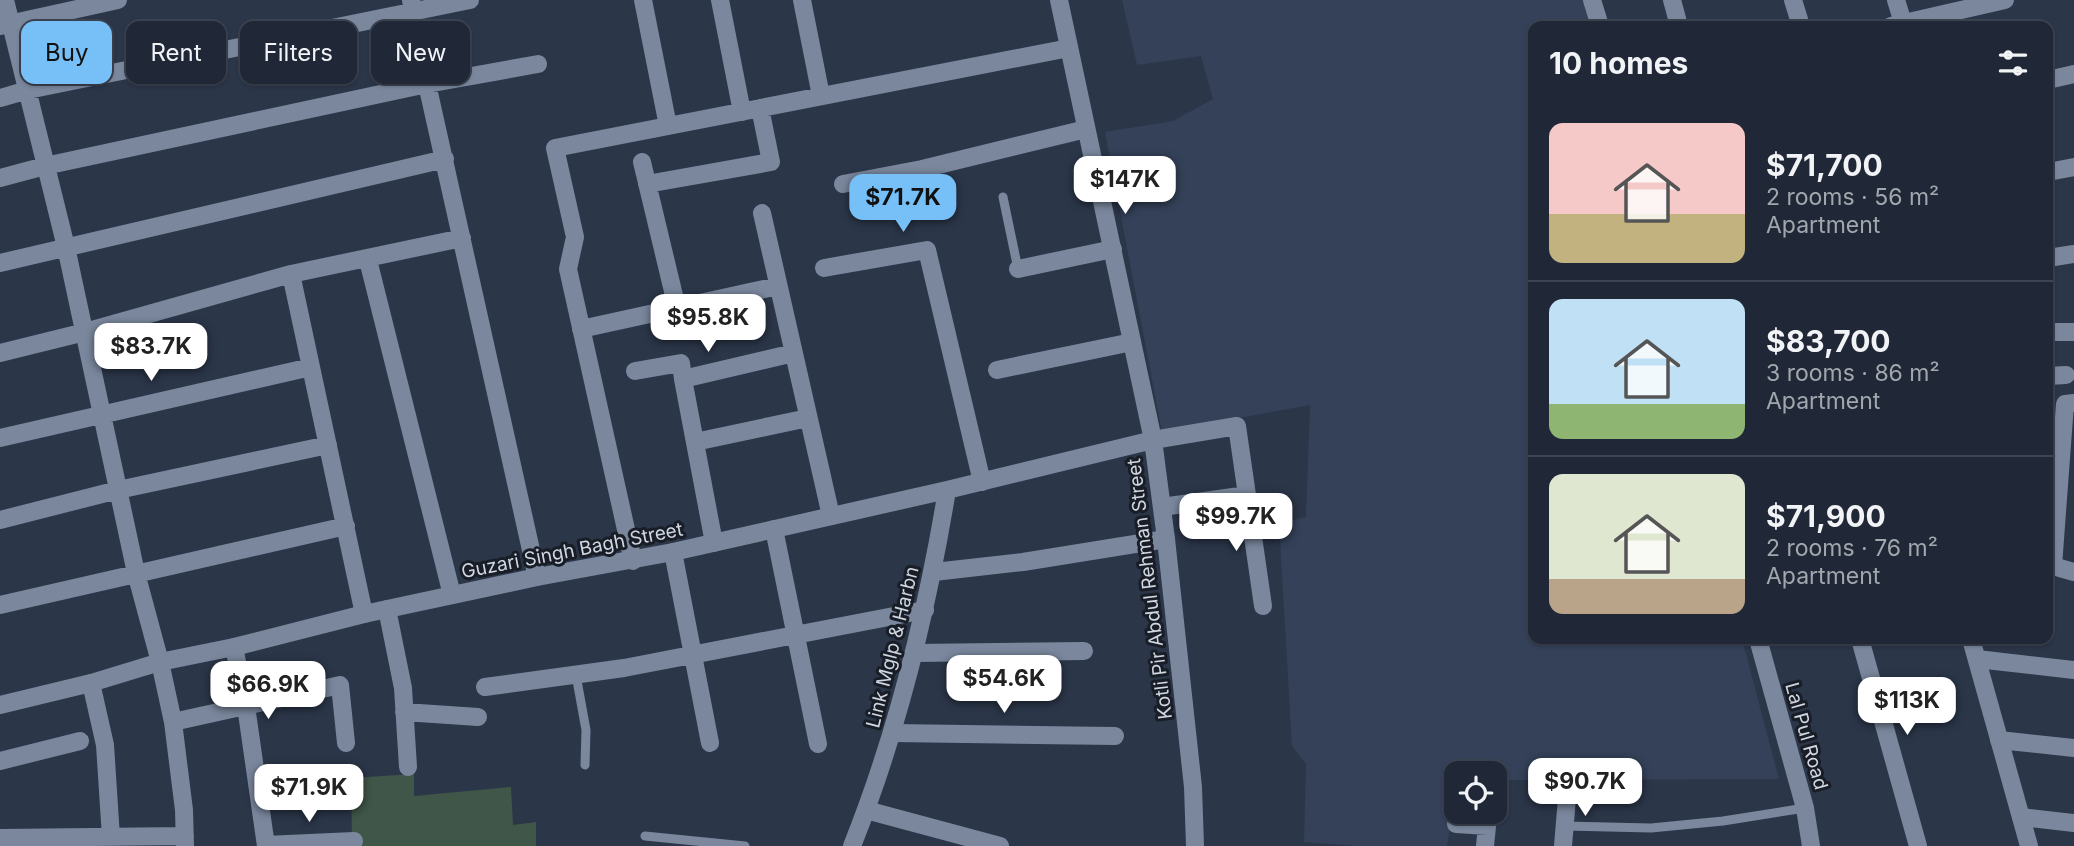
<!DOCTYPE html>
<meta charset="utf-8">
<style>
:root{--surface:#202837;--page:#2d3442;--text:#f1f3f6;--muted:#a2a6ad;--line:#3d4452;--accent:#77c0f7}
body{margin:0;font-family:Inter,sans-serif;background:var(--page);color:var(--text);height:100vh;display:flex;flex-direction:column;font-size:26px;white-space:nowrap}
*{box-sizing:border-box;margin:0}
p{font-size:23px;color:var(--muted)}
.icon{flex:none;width:38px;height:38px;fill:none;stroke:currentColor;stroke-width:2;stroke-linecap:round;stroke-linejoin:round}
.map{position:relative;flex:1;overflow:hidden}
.drawer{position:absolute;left:1528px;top:21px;width:525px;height:623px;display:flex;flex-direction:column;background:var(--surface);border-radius:14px;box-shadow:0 2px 5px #0004,0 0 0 2px var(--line)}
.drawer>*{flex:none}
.banner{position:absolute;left:21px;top:21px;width:665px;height:63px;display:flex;gap:14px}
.fabs{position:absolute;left:1444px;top:761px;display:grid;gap:14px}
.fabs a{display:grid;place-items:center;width:63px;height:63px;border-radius:14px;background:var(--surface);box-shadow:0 2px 5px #0004,0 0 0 2px var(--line);font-size:35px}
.price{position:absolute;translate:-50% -60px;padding:0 16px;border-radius:14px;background:#fff;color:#222;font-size:23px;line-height:46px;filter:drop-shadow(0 2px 4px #0008)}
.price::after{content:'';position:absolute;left:50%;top:42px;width:21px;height:16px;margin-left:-10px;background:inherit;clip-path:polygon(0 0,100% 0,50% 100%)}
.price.active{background:var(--accent);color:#111}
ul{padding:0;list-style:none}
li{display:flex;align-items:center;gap:21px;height:175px;padding:0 21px}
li+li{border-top:2px solid var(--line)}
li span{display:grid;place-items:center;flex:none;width:196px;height:140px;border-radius:14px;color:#555}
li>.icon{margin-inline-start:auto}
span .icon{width:84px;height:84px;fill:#fffc;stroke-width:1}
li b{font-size:30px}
h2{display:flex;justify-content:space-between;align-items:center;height:84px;padding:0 21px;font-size:30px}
.tag{padding:0 24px;border-radius:14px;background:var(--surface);box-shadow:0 2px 5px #0004,0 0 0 2px var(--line);font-size:24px;line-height:63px}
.tag.active{background:var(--accent);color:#111}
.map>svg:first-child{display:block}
.built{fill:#344159}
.green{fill:#3f5648}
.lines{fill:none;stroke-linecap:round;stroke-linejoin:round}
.service{stroke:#7a879d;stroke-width:9}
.minor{stroke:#7a879d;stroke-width:18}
.tertiary{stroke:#7a879d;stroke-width:18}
.labels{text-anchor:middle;stroke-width:6;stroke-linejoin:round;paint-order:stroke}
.street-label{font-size:19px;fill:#d0d7e3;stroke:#181d26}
</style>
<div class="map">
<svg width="2074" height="846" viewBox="0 0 2074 846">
<rect width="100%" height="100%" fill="#2b3649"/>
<path class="built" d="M1122 0H1586L1593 26H1533V639H1742L1779 779 1495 780 1494 774H1456V789L1447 846H1356L1304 842 1306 764 1292 746 1279 523 1306 517 1310 405 1162 432 1105 132 1173 121 1213 99 1201 56 1137 65Z"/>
<path class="green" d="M414 774V796L511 787 513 825 536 822V846H352L351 778Z"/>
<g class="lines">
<path class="service" d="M1003 197 1018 269
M2048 442 2062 443
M576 675 586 730 585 765
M1565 826 1651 828 1723 821 1805 808
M645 836 745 846"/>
<path class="minor" d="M5 0 66 247 136 573 160 662 173 722 184 810 185 846
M411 0 427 84 537 577
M643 0 668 126
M720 0 742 112
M802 0 821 96
M1592 0 1600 26
M1672 0 1679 26
M1896 0 1904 26
M0 26 118 0
M2048 80 2074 74
M0 98 28 90 470 0
M642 162 677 308
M2048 172 2074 167
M0 178 45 166 427 84 538 64
M647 184 771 162 760 108
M843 184 922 169 1086 129
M762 213 831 516
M2048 258 2074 254
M368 260 452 595
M0 263 445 159
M824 268 927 250 982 482
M1018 269 1113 249
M291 274 364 614
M581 329 778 286
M2048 332H2074
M0 353 85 332 291 274 462 238
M997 370 1132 342
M635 371 681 363 683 379 794 353
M2048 376 2066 375
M683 379 714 543
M0 438 311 367
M1153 440 1237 426 1247 495 1162 507
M695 442 808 418
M1247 495 1263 606
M0 520 118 490 328 445
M774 529 818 744
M673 552 710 743
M633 561 568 269 575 237 555 148 1069 48
M2053 566 2074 572
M2048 567 2053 566 2065 404 2074 403
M934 572 1023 562 1166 539
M0 605 346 526
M387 609 403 688 408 767
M1758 639 1805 808 1811 846
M1860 639 1918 846
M234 647 246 706 266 846
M915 653 1084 651
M1977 659 2074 670
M91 683 105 745 111 837
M485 687 624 668 925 610
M404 712 478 717
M173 722 340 685 346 743
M893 733 1115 736
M1999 740 2074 748
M0 761 80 741
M2021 817 2074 823
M1456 824 1487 826 1485 846
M0 838 185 836
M266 845 354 841
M1563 846 1568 786"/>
<path class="tertiary" d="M1059 0 1153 440 1166 539 1193 787 1195 846
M1793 0 1801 26
M1891 26 2005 0
M1971 639 2029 846
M0 705 91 683 160 662 234 647 364 614 537 577 673 552 947 490 1153 440
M866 810 1000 846
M852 846C898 731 927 612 947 490"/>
</g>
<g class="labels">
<g class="street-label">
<text transform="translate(572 550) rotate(-11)" y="7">Guzari Singh Bagh Street</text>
<text transform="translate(1149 589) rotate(-97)" y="7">Kotli Pir Abdul Rehman Street</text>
<text transform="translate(892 647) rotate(-76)" y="7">Link Mglp &amp; Harbn</text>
<text transform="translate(1807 736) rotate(74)" y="7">Lal Pul Road</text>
</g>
</g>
</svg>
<div class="fabs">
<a><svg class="icon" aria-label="locate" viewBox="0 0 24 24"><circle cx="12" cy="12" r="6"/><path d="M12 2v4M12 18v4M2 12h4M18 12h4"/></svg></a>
</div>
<b class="price" style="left:1125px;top:216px">$147K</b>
<b class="price active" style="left:903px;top:234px">$71.7K</b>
<b class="price" style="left:708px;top:354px">$95.8K</b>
<b class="price" style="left:151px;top:383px">$83.7K</b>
<b class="price" style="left:1236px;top:553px">$99.7K</b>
<b class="price" style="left:1004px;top:715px">$54.6K</b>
<b class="price" style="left:268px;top:721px">$66.9K</b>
<b class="price" style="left:1907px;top:737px">$113K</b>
<b class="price" style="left:1585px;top:818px">$90.7K</b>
<b class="price" style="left:309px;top:824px">$71.9K</b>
<div class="banner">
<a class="tag active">Buy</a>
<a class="tag">Rent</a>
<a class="tag">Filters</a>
<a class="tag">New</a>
</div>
<section class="drawer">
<h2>10 homes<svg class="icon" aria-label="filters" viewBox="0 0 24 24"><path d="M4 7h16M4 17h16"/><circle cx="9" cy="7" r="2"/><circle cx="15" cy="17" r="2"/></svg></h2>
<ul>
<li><span style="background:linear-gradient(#f6c9c9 65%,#c2b280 0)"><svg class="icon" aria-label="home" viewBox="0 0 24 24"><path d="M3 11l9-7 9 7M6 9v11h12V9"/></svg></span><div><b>$71,700</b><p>2 rooms · 56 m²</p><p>Apartment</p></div></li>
<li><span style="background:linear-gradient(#bfe0f5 75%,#8fb573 0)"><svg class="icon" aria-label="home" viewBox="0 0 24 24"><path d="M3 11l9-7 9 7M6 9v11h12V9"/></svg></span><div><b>$83,700</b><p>3 rooms · 86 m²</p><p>Apartment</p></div></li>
<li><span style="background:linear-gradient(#dfe7d0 75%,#b9a48a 0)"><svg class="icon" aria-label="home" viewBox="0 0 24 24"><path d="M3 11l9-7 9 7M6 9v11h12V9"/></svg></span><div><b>$71,900</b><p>2 rooms · 76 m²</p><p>Apartment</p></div></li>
</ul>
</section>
</div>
